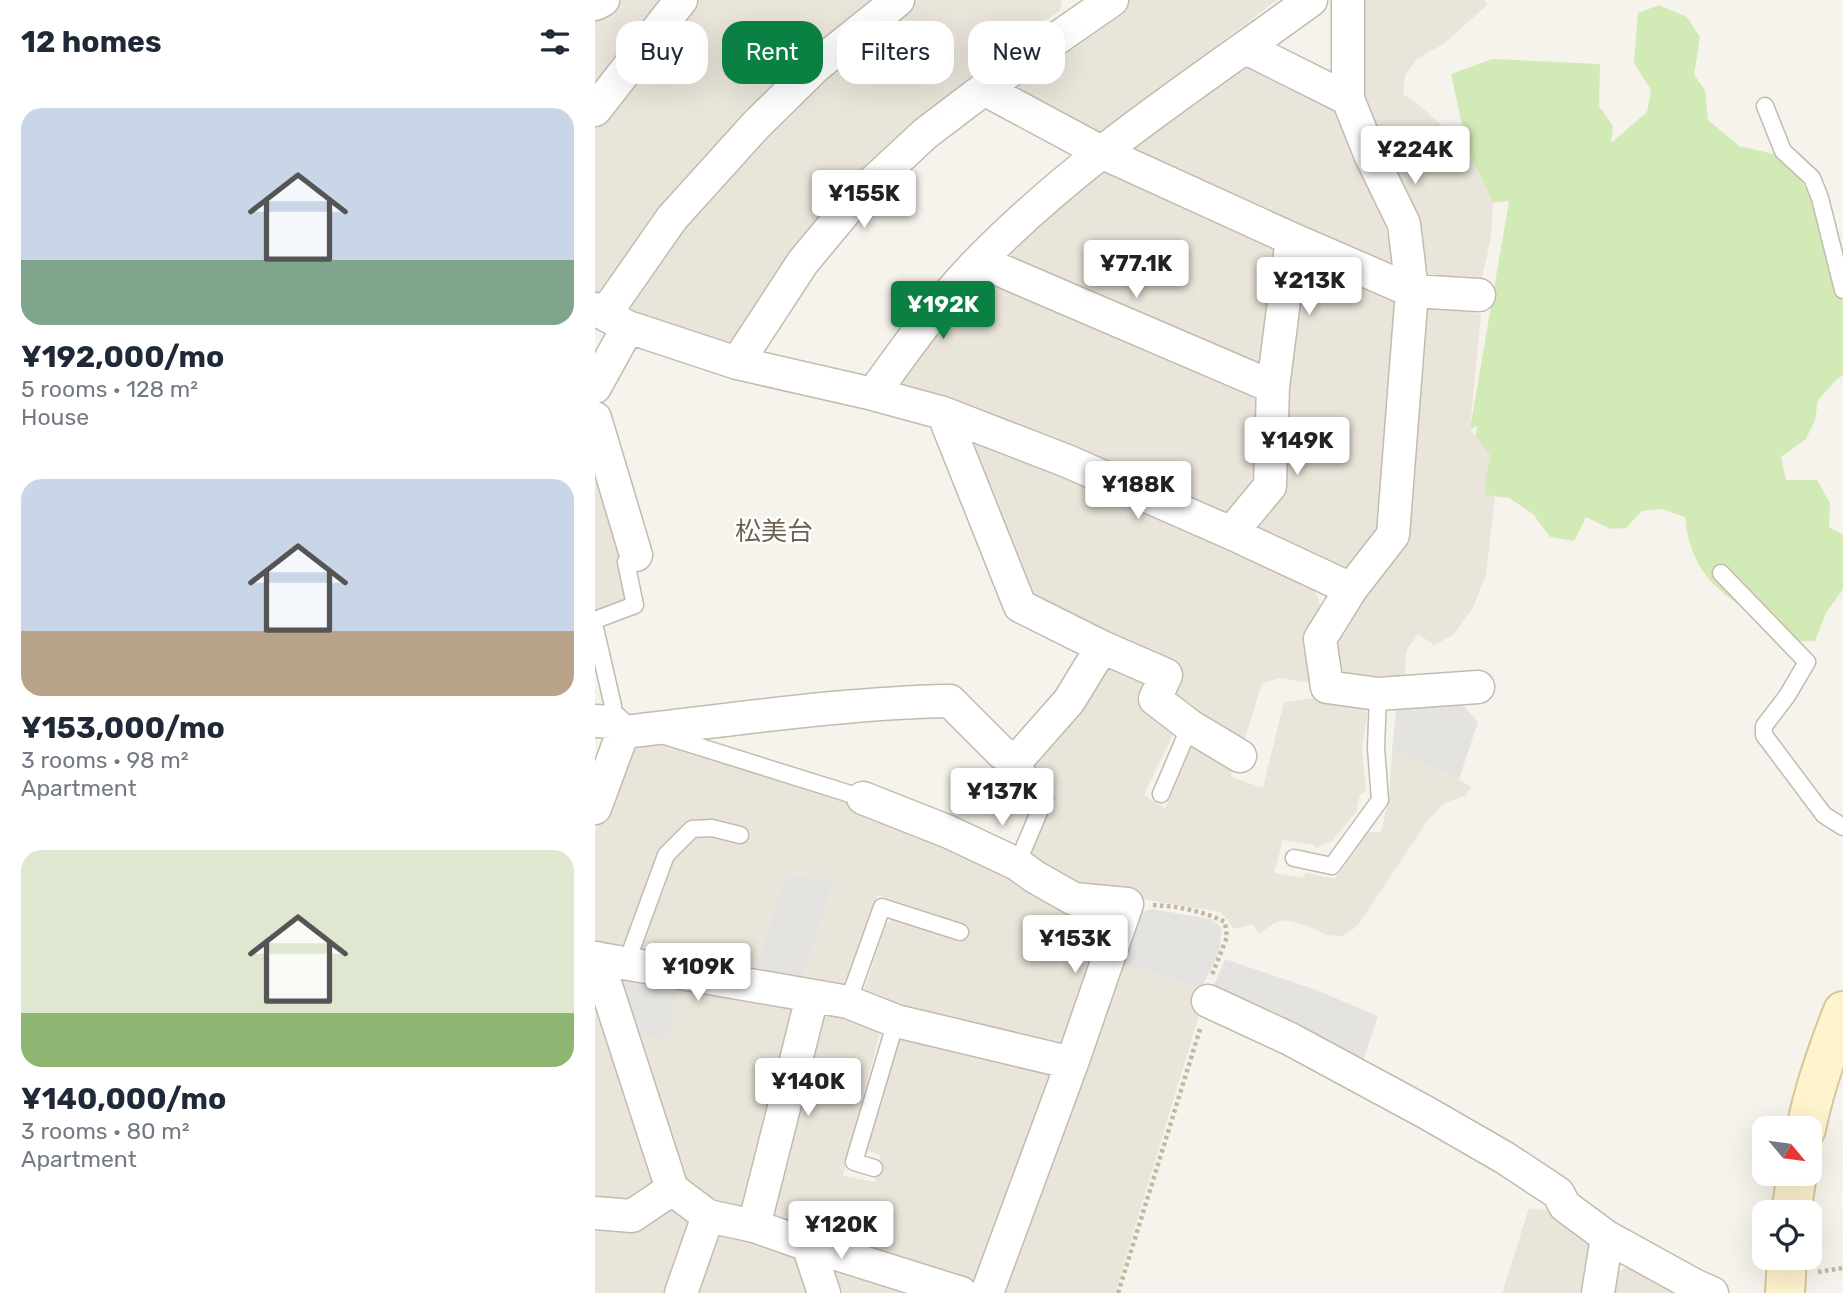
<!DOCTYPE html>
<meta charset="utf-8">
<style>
:root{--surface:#fff;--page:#f2f2f3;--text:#1f2937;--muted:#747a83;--accent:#0b8043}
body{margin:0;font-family:Rubik,"Noto Sans JP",sans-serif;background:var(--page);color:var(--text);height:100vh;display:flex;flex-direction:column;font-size:26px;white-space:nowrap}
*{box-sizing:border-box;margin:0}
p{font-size:23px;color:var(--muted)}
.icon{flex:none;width:38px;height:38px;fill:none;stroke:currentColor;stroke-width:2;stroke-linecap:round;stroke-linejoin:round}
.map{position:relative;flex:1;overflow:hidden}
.side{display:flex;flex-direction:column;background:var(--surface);width:595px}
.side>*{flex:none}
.guide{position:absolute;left:21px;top:21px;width:665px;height:63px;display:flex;gap:14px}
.needle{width:46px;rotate:119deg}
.fabs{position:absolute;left:1157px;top:1116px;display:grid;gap:14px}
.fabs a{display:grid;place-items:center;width:70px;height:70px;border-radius:14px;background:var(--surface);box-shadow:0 7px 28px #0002;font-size:35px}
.price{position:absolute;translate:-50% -60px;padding:0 16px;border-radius:7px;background:#fff;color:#222;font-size:23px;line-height:46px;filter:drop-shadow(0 2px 4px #0008)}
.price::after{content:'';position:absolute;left:50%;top:42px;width:21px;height:16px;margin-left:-10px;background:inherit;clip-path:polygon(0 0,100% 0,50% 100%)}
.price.selected{background:var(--accent);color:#fff}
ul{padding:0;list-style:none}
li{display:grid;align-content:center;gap:14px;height:371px;padding:0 21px}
li span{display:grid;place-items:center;height:217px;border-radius:21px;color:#555}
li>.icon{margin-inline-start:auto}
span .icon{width:126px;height:126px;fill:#fffc;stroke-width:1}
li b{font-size:30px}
h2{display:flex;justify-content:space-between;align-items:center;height:84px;padding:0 21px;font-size:30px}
.tag{padding:0 24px;border-radius:21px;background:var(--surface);box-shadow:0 7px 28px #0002;font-size:24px;line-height:63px}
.tag.selected{background:var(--accent);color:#fff}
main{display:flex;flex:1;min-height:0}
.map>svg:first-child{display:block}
.residential{fill:#eae5da}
.green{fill:#d2eab5}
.parking{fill:#e5e3e0}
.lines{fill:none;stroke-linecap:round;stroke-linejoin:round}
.lane-casing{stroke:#c2bbae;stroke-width:19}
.street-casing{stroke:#c2bbae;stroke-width:35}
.secondary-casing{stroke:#d6c79b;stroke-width:42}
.path{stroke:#c4b79f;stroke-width:4.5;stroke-dasharray:3.5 3.5;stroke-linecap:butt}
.lane{stroke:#fff;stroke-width:16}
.street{stroke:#fff;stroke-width:32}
.secondary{stroke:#fff3cd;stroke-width:38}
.labels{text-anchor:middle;stroke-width:5;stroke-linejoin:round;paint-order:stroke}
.neighbourhood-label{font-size:26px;fill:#6e6250;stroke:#fff}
</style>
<main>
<section class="side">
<h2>12 homes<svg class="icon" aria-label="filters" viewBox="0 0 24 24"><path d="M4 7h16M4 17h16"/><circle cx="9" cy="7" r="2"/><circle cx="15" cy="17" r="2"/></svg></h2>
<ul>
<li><span style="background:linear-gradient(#c9d6e8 70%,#7fa58c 0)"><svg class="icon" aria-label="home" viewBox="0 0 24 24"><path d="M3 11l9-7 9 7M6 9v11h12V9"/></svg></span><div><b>¥192,000/mo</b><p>5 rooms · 128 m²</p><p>House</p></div></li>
<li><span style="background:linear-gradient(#c9d6e8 70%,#b9a48a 0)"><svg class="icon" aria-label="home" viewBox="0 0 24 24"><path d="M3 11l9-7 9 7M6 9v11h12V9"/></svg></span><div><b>¥153,000/mo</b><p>3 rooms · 98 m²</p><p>Apartment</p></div></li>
<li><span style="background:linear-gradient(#dfe7d0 75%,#8fb573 0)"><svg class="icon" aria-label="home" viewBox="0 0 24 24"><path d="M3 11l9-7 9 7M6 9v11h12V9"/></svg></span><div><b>¥140,000/mo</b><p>3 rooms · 80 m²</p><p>Apartment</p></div></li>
</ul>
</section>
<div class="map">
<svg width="1248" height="1293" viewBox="0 0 1248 1293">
<rect width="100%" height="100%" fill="#f6f3ec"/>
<path class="residential" d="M22 0H67L0 87V11Z
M98 0H279L9 294 0 298V125Z
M312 0H466L467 5 464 11 425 38 376 76 301 140 136 346 33 316 29 302 97 205Z
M531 0H682L507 133 498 132 417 97 414 81Z
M765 0H890L892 5 850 43 822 59 810 75 808 94 823 104 872 148 898 203 896 238 885 286 825 275 763 92Z
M646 62 747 108 786 206 797 255 795 264 789 265 542 152 535 143Z
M501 166 683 243 668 370 410 255Z
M707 258 801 300 805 304 781 539 755 571 660 537 658 520Z
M386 275 566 353 665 400 660 482 638 513 626 520 362 400 308 388 303 381Z
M839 308 886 314 875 429 898 453 890 495 900 497 891 574 878 608 858 635 839 645 823 634 811 651 810 677 802 680 753 678 738 661 736 646 750 616 805 549 831 311Z
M370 435 538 505 720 591 727 609 709 643 716 683 685 678 667 683 647 748 429 598Z
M0 466 26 566 31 604 0 616Z
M512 661 556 679 544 704 575 722 577 736 549 795 570 809 597 745 604 742 639 760 636 777 668 788 689 702 720 698 765 703 772 714 767 750 771 790 765 795 761 812 737 841 721 848 718 845 688 840 679 873 708 878 711 873 740 879 773 832H786L794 799 797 750 864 779 876 787 871 795 848 804 832 821 764 924 756 931 747 936 731 935 711 925 688 920 679 923 664 934 657 924 638 929 633 920 625 912 535 897 479 891 426 860 455 796 429 764Z
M58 736 222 787 519 910 466 1048 265 1002 290 926 297 919 367 941 372 925 283 895 251 989 205 987 239 881 191 873 157 978 43 959 62 899 68 892 78 854 96 838 107 836 149 843 151 827 116 821H102L87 827 67 848 28 953 0 950V832L28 753 35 740Z
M520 962 606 988V1009L520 1293H408Z
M83 983 201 1004 148 1209 114 1201 82 1175 36 1033Z
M0 987 63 1180 36 1206 0 1200Z
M227 1003 288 1020 248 1176 280 1182 285 1155 269 1149 302 1038 318 1030 462 1065 384 1278 361 1283 169 1220Z
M68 1200 101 1219 74 1293H0V1220L52 1226Z
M934 1208 954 1211 990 1235 996 1254 988 1293H907Z
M115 1228 200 1255 215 1293H94Z
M233 1258 343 1293H238Z
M1037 1265 1089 1293H1015L1018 1274Z"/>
<path class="green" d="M1064 5 1092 17 1105 37 1099 75 1110 90 1113 120 1144 146 1179 154 1198 169 1229 215 1245 298 1248 301V375L1243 378 1223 400 1220 420 1211 439 1186 457 1191 480H1222L1235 503 1234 527 1248 535V589L1231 613 1220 641C1213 641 1200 643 1194 639 1184 635 1177 625 1168 620 1123 593 1095 572 1090 517L1067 509 1047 511 1031 528 1016 529 991 517 979 541 955 537 938 514 914 498 890 495 891 475 896 456 881 437 882 426 875 429 914 201 898 203 872 148 856 74 897 59 1005 64 1004 106 1018 126 1016 143 1052 112 1056 90 1039 63 1043 13Z"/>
<path class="parking" d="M864 701 883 722 864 779 797 750 802 704Z
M191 873 239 881 205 987 157 978Z
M557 909 616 919 627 928 624 953 606 988 520 962 541 913Z
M630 959 721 990 783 1016 766 1067 618 987Z
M17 974 83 983 73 1039 36 1033Z"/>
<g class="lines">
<g class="lane-casing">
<path id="lane" d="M1170 106 1188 151 1217 178 1225 198 1248 290
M1126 573 1212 662 1192 696 1169 726V735L1229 815 1248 827
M0 620 40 605 31 562 41 555
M0 628 18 706V722
M67 735 268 798
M566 794 595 726
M699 858 737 866 785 800 781 748 783 694
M422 864 450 798 446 787 422 760
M31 964 71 855 97 829 117 828 145 835
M253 1002 287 907 365 932
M279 1168 259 1162 301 1021"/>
</g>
<g class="street-casing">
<path id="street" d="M753 0V99L775 154 809 224 817 291 798 535 756 589 725 639 732 687 783 694 883 687
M0 4 8 0
M651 48 753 99
M389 89 506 152 697 239 817 291 884 295
M0 110 86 0
M384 261 678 387
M0 309 33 327 142 363 278 394 348 413 472 461 636 533 756 589
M10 314 77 218 162 124 221 66 303 0
M142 363 208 262 263 196 331 133 389 89 517 0
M0 387 33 327
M278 394C311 348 343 303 383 262 482 160 602 83 716 0
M348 413 425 606 507 647 571 675 560 699 595 726 645 756
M0 418 41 555
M636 533 675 486 678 387 697 239
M0 721 18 722 28 732C137 720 246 703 355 701L407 753 422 760 474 701 507 647
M268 798 354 832 422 864 440 877 479 899 532 904 477 1063 392 1293
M0 808 28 732
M0 958 253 1002 301 1021 477 1063
M2 958 77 1189
M613 1001 695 1039 832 1113 910 1158 963 1193 970 1206 1012 1237 1101 1286 1117 1293
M0 1213 37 1216 77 1189 113 1216 159 1226 213 1245 366 1293
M159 1226 217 997
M213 1245 229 1293
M86 1293 113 1216
M1003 1293 1012 1237"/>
</g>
<g class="secondary-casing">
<path id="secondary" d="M1211 1129C1219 1088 1233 1049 1248 1011
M1196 1213 1202 1174
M1190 1293 1192 1258"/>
</g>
<path class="path" d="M558 905C582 906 608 911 630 922L632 937 617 975
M1223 1272 1248 1268
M523 1293 606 1026"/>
<use href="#lane" class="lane"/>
<use href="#street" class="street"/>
<use href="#secondary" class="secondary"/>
</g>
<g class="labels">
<g class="neighbourhood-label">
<text x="179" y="540">松美台</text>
</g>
</g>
</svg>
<div class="fabs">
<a><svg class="needle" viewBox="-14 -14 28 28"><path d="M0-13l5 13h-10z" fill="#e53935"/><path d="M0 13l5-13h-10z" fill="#747a83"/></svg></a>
<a><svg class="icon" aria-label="locate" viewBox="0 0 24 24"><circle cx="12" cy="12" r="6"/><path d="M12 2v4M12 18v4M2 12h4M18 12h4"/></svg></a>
</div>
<b class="price" style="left:820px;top:186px">¥224K</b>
<b class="price" style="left:269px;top:230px">¥155K</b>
<b class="price" style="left:541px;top:300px">¥77.1K</b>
<b class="price" style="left:714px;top:317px">¥213K</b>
<b class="price selected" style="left:348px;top:341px">¥192K</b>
<b class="price" style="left:702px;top:477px">¥149K</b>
<b class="price" style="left:543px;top:521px">¥188K</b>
<b class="price" style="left:407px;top:828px">¥137K</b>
<b class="price" style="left:480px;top:975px">¥153K</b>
<b class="price" style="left:103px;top:1003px">¥109K</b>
<b class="price" style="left:213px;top:1118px">¥140K</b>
<b class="price" style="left:246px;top:1261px">¥120K</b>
<div class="guide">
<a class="tag">Buy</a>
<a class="tag selected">Rent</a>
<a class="tag">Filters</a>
<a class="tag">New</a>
</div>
</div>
</main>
